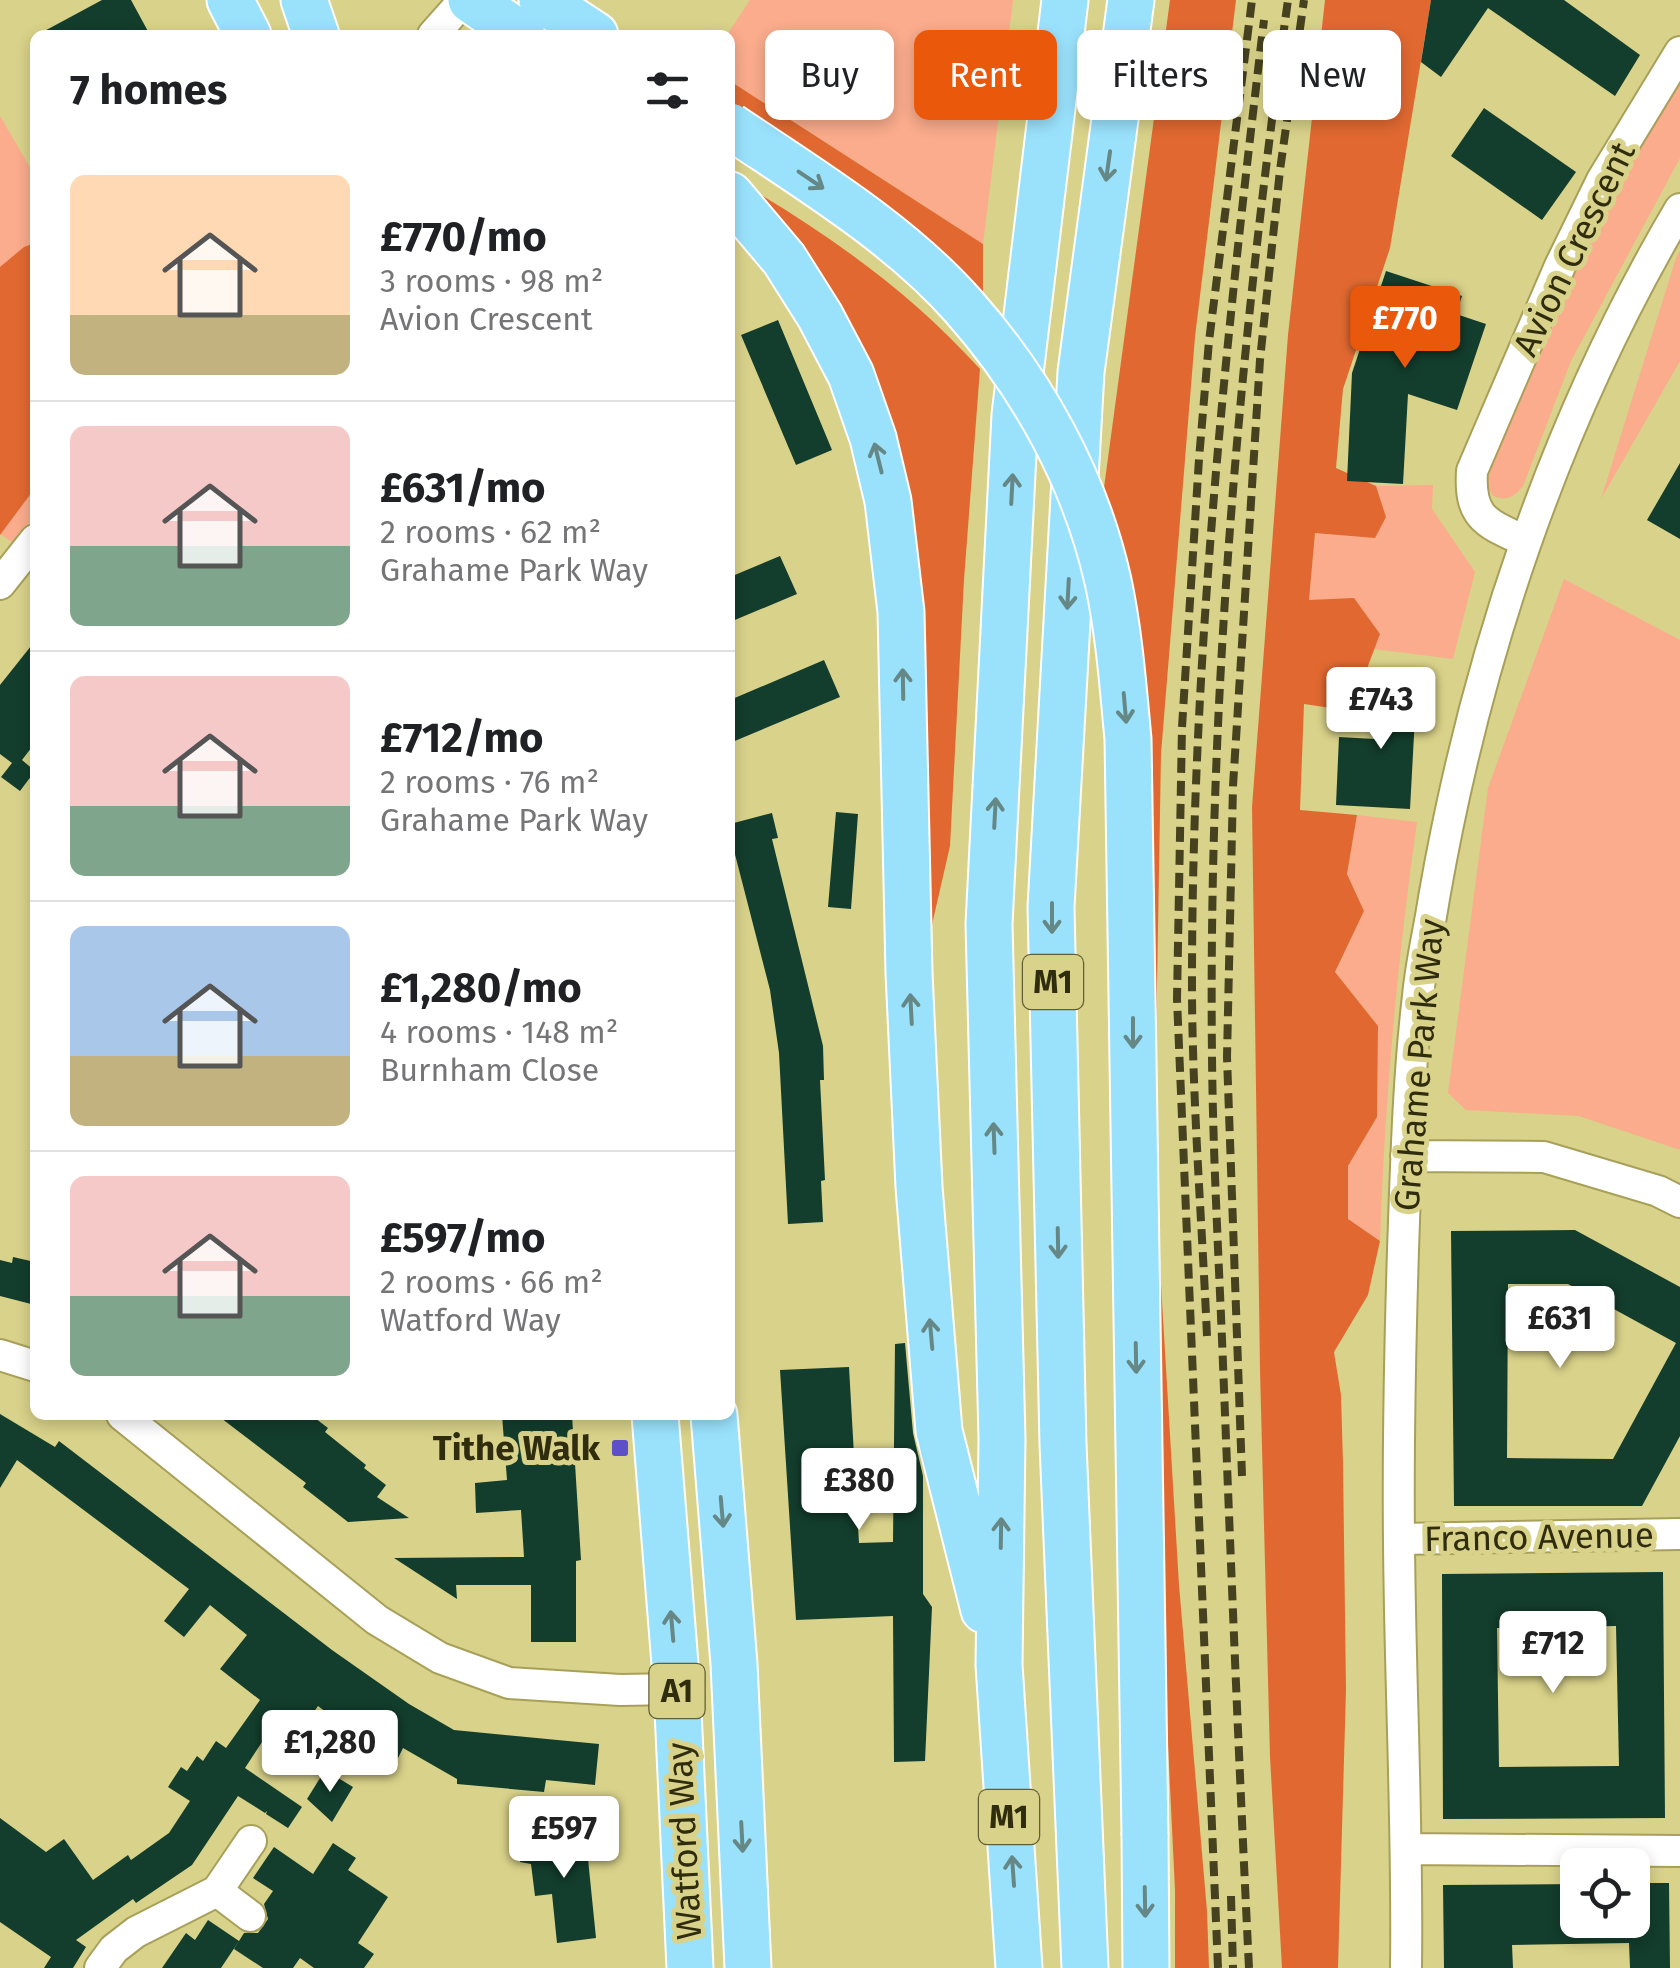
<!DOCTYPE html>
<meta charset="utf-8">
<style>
:root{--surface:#fff;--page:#f6f6f6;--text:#202124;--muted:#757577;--line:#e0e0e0;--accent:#ea580c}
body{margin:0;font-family:"Fira Sans",sans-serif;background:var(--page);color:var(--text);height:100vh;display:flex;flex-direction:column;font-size:38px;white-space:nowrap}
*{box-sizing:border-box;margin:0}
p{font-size:32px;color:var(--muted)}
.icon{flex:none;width:55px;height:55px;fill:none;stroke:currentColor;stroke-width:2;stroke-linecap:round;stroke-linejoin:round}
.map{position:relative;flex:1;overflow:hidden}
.panel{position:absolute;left:30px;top:30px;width:705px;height:1390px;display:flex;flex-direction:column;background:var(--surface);border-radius:15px;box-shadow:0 5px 15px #0003}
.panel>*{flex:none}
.hud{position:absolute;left:765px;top:30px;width:765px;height:90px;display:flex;gap:20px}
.controls{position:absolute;left:1560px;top:1848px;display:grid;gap:20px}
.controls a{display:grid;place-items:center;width:90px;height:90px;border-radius:15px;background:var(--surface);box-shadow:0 5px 15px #0003;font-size:50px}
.price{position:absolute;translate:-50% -85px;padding:0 22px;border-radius:10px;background:#fff;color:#222;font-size:32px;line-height:65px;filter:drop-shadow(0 2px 5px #0008)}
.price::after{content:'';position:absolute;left:50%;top:60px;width:30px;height:22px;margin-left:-15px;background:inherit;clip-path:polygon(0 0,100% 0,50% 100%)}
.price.current{background:var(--accent);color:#fff}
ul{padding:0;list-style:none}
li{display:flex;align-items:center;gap:30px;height:250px;padding:0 40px}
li+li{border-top:2px solid var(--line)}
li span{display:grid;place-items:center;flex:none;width:280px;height:200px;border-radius:15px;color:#555}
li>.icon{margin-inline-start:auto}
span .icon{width:120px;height:120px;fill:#fffc;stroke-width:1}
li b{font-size:42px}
h2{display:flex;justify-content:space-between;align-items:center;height:120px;padding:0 40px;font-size:42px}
.chip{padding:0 35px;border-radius:15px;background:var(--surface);box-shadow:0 5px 15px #0003;font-size:35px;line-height:90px}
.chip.current{background:var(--accent);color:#fff}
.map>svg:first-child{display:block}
.green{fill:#faac8c}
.forest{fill:#e16931}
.building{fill:#133d2c;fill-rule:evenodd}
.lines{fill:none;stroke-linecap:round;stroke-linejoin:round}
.minor-casing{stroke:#a8a059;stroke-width:34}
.highway-casing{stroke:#fff;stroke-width:49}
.minor{stroke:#fff;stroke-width:30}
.highway{stroke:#9ae2fc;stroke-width:45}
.rail{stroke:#46421f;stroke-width:8;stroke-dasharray:15 8;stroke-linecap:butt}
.highway-bridge-casing{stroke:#fff;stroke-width:49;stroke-linecap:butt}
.highway-bridge{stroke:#9ae2fc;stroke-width:45}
.oneway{stroke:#658886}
.poi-dot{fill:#5d4fc7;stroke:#d9d28a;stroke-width:4}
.labels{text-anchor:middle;stroke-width:10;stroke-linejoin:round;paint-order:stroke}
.shield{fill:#d9d28a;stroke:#635e34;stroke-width:2.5}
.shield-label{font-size:32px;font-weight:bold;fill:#302d0f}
.street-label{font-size:35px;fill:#302d0f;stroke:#d9d28a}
.poi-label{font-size:35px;font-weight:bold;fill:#302d0f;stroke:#d9d28a;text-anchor:end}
</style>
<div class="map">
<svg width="1680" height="1968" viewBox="0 0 1680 1968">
<rect width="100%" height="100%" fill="#d9d28a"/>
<path class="green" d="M750 0H1013L983 244 730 81V35H727Z
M1680 76V158L1571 361 1523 486C1513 498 1508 501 1493 496L1486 484 1487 467C1547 334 1604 200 1680 76Z
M0 116 35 176V514L15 544 0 534Z
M1680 251V361L1601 499 1676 258Z
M1433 485 1432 509 1475 572 1453 659 1374 649 1380 634 1309 600 1315 532 1386 517 1376 486Z
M1564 579 1680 640V1150L1579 1116 1466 1110 1448 1093 1488 788Z
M1357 815 1417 822C1397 963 1385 1098 1380 1241L1348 1220V1166L1377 1117 1378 1026 1335 972 1364 911 1347 874Z"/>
<path class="forest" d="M1170 0H1236L1195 337 1161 754 1154 1163 1103 495Z
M1325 0H1431L1390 248 1343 389 1336 468 1376 486 1386 517 1375 538 1315 533 1309 600 1354 598 1380 634 1351 711 1304 704 1300 810 1357 815 1347 874 1364 911 1335 972 1378 1026 1377 1117 1348 1166V1219L1380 1241 1368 1295 1334 1352 1341 1395 1343 1463 1346 1690 1338 1968H1282L1270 1757 1260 1370 1252 807 1288 335Z
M730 81 983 244V305L730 108Z
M741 183C831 236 909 291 980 369L964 580 950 846 931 929 925 654 910 503Z
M35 243V488L0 535V267L24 247Z
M1156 1201 1179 1585 1207 1911 1209 1968H1175V1890L1159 1560Z"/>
<path class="building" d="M102 0H131L150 35H37Z
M1431 0H1564L1640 55 1615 96 1488 8 1441 77 1421 62Z
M1484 108 1576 172 1542 220 1451 156Z
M1386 271 1462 296 1456 314 1486 324 1457 410 1408 394 1403 484 1347 481 1352 373Z
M778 320 832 450 796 465 741 335Z
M1680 463V539L1647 520Z
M780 556 797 594 730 622V577Z
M35 641V743L22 760 35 771 20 791 1 777 12 763 0 754V685Z
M824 660 840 697 730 743V700Z
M1378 677 1417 680 1410 809 1336 805 1339 737 1375 739Z
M836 812 858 814 851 909 828 907Z
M772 813 778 838 772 839 823 1046 824 1080H820L825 1180 821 1181 823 1222 788 1224 779 1053 770 990 730 835V824Z
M1575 1230 1680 1287V1436L1642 1506H1454L1451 1231ZM1508 1284H1568L1676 1343 1613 1459 1507 1458Z
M13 1257 35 1262V1305L0 1296V1260L12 1263Z
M905 1343 913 1433 923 1476V1594L932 1607 925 1761 894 1762 893 1616 796 1620 780 1370 849 1367 859 1543 893 1542 895 1344Z
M0 1414 55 1447 59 1441 332 1650 409 1704 454 1730 599 1744 595 1785 546 1780 544 1792 457 1784V1779L403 1748 397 1760 363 1740 318 1706 293 1742 272 1727 245 1768 302 1807 288 1828 266 1814 267 1811 265 1813 238 1796 192 1865 136 1903 133 1899 76 1940 86 1947 73 1968H44L51 1957 0 1922V1818L46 1852 64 1839 93 1880 128 1855 131 1860 169 1833 190 1801 168 1787 181 1767 187 1771 197 1756 203 1761 216 1741 226 1748 260 1700 220 1669 247 1635 210 1605 184 1637 164 1621 189 1589 17 1460 0 1488Z
M217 1415H311L328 1428 325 1432 366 1465 364 1468 386 1485 377 1497 409 1518 348 1522 303 1487 306 1483Z
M502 1415H572L581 1560 576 1561V1642H531V1585H456L457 1599 394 1558 524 1557 521 1510 476 1513 475 1483 507 1480Z
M1663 1572 1665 1818 1443 1819 1442 1574ZM1616 1626 1619 1766 1499 1767 1497 1628Z
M325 1770 353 1787 332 1822 307 1799Z
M593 1835V1859H588L596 1938 557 1943 552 1894 535 1896 531 1864 520 1862 524 1836Z
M333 1843 356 1858 348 1870 388 1897 358 1943 374 1954 364 1968H314L300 1958 293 1968H263L234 1949 244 1933H258L268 1919 264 1904 273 1891 253 1878 274 1847 313 1874Z
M1632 1883H1669L1670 1968H1630L1629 1943 1512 1945 1513 1968H1444L1443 1885 1578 1884V1920H1632Z
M208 1920 239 1941 221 1968H162L186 1933 195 1940Z"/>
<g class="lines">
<g class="minor-casing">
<path id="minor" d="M433 35 464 0
M1525 541C1486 523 1469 518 1472 471L1560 266 1602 180 1680 52
M0 584 35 540
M1406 1156 1544 1157 1658 1191 1680 1202
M0 1355 35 1366
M122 1415 377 1620 440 1658 509 1683 620 1690 677 1689
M1399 1539 1680 1534
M1406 1849 1680 1851
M217 1891 250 1916
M100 1968 114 1949 136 1932 217 1891 251 1841
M1406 1968C1408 1826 1400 1683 1399 1541 1398 1444 1400 1347 1403 1250 1406 1166 1408 1081 1418 996 1421 963 1429 931 1434 898 1476 657 1555 420 1680 209"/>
</g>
<g class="highway-casing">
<path id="highway" d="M230 0 248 35
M304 0 316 35
M471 0 522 35
M542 0 595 35
M730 195 784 259 820 316 851 375 873 438 888 501 901 612 909 973 919 1187 939 1431 984 1610
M655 1415 677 1689 690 1968
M714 1415 734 1664 748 1968
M1145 1835 1146 1968
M1019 1968 999 1665 1002 1439 989 924 1015 415 1065 0
M1085 1968 1063 1444 1051 907 1081 372 1131 0"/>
</g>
<use href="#minor" class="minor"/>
<use href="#highway" class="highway"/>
<path class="rail" d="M1207 1336C1202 1223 1193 1110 1192 997 1191 670 1225 345 1264 20
M1242 1476 1227 1057 1233 786 1260 360 1280 170 1304 0
M1231 1896 1233 1968
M1218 1968 1177 999 1182 727 1199 459 1209 341 1252 0
M1249 1968C1239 1767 1231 1565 1223 1364 1219 1262 1213 1159 1212 1057 1208 703 1239 350 1288 0"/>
<g class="highway-bridge-casing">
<path id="highway-bridge" d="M730 126C810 180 900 234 964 307 1033 385 1085 479 1108 581 1119 632 1123 686 1128 739L1145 1835"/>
</g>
<use href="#highway-bridge" class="highway-bridge"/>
</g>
<defs><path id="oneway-shaft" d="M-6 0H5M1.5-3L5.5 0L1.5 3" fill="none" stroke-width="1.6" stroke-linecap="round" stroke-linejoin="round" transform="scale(2.5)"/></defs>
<g class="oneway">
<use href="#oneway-shaft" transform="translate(1108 166) rotate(98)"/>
<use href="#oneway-shaft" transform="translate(811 180) rotate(34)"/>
<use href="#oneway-shaft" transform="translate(878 458) rotate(-104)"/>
<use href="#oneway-shaft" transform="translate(1012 489) rotate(-87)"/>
<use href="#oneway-shaft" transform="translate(1068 594) rotate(93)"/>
<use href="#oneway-shaft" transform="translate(903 684) rotate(-91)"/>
<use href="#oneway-shaft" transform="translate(1125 708) rotate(85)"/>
<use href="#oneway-shaft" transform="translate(995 813) rotate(-87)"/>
<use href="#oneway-shaft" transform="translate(1052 918) rotate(90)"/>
<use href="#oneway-shaft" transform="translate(911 1009) rotate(-93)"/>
<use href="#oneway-shaft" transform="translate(1133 1033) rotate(90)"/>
<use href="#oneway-shaft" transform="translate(994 1138) rotate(-92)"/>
<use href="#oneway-shaft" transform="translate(1058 1243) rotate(89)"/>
<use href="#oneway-shaft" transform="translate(931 1334) rotate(-95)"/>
<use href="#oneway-shaft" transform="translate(1136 1358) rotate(89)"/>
<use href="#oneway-shaft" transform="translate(722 1512) rotate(85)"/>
<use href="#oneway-shaft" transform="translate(1001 1533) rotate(-89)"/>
<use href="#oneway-shaft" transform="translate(672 1626) rotate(-95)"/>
<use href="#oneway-shaft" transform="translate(742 1837) rotate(87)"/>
<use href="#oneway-shaft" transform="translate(1013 1871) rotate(-94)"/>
<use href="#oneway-shaft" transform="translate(1145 1902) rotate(89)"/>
</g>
<rect class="poi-dot" x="610" y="1438" width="20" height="20" rx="5"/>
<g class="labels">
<g class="shield">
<rect x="1023" y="955" width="60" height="54" rx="8"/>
<rect x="649.5" y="1664" width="55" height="54" rx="8"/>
<rect x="979" y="1790" width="60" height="54" rx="8"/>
</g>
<g class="shield-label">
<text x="1053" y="993">M1</text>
<text x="677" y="1702">A1</text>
<text x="1009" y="1828">M1</text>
</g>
<g class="street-label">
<text transform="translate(1574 249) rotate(-64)" y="12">Avion Crescent</text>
<text transform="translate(1419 1065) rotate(-85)" y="12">Grahame Park Way</text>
<text transform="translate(1539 1537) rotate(-1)" y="12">Franco Avenue</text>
<text transform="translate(684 1841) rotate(-93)" y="12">Watford Way</text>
</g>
<g class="poi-label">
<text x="600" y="1460">Tithe Walk</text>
</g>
</g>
</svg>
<div class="controls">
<a><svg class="icon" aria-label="locate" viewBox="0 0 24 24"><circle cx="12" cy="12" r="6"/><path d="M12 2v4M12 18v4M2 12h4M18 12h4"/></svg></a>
</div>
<b class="price current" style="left:1405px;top:371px">£770</b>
<b class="price" style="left:1381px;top:752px">£743</b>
<b class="price" style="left:1560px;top:1371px">£631</b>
<b class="price" style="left:859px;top:1533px">£380</b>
<b class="price" style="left:1553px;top:1696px">£712</b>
<b class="price" style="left:330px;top:1795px">£1,280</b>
<b class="price" style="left:564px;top:1881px">£597</b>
<div class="hud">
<a class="chip">Buy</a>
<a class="chip current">Rent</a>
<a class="chip">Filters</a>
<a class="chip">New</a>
</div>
<section class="panel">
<h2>7 homes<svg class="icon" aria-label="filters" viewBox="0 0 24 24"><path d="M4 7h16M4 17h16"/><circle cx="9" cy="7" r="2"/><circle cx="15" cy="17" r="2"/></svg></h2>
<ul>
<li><span style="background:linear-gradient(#ffd9b3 70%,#c2b280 0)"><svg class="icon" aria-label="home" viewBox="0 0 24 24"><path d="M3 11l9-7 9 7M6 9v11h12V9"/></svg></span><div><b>£770/mo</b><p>3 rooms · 98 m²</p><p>Avion Crescent</p></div></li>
<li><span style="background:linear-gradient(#f6c9c9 60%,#7fa58c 0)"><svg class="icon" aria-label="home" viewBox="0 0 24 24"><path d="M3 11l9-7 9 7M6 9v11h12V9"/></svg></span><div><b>£631/mo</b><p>2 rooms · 62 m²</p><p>Grahame Park Way</p></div></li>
<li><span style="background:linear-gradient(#f6c9c9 65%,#7fa58c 0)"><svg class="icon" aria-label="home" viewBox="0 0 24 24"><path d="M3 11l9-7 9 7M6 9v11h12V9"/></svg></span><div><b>£712/mo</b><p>2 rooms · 76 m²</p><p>Grahame Park Way</p></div></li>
<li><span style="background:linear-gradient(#a9c7e8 65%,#c2b280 0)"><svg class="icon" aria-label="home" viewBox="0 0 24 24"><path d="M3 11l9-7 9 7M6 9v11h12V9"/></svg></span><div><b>£1,280/mo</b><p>4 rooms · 148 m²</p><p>Burnham Close</p></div></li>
<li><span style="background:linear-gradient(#f6c9c9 60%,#7fa58c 0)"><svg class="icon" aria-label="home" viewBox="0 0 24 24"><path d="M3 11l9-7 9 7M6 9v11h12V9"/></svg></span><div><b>£597/mo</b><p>2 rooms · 66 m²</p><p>Watford Way</p></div></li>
</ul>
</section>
</div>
